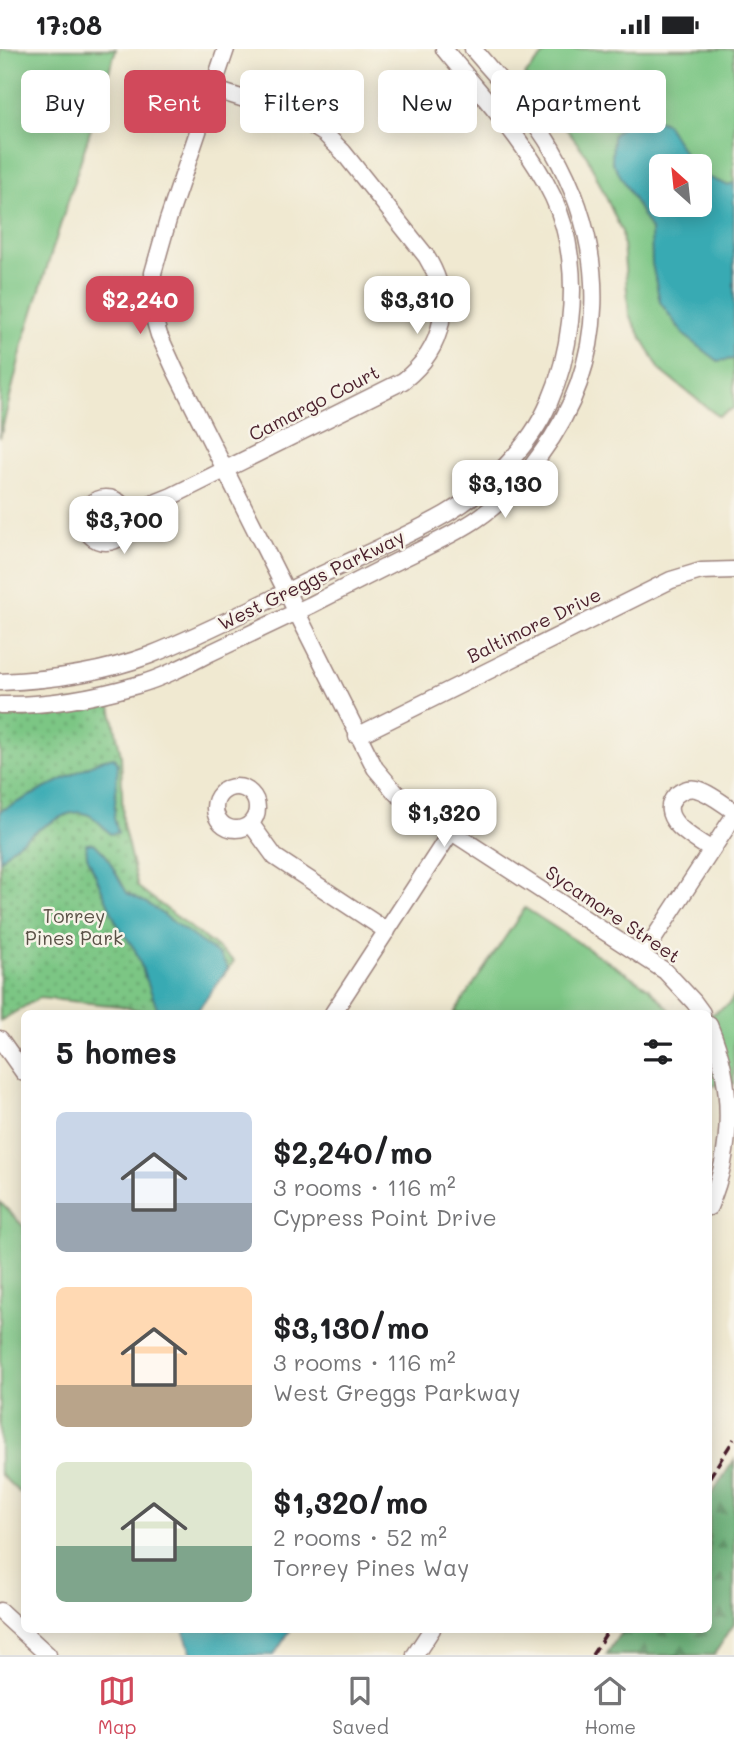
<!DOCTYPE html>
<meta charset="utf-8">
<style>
:root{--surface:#fff;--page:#f2f2f2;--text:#202124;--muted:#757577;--line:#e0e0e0;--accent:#d1495b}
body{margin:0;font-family:Mali,sans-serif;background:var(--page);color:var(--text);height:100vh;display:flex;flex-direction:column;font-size:26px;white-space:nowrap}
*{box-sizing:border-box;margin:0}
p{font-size:23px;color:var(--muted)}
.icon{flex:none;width:38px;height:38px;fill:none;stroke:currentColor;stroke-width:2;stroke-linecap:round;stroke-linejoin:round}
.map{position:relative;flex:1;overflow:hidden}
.panel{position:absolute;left:21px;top:961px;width:691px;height:623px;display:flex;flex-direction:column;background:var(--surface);border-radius:10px;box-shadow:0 4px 18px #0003}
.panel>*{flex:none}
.hud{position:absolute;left:21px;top:21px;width:693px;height:63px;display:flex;gap:14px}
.needle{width:46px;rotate:333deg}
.controls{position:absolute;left:649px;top:105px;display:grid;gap:14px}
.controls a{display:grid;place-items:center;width:63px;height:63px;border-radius:10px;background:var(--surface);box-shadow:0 4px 18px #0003;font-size:35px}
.price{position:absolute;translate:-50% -60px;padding:0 16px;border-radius:14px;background:#fff;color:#222;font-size:23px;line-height:46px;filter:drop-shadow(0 2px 4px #0008)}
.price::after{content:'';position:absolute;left:50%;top:42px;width:21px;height:16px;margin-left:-10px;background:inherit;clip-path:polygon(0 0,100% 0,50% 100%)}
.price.selected{background:var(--accent);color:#fff}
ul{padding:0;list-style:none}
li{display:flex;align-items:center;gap:21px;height:175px;padding:0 35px}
li span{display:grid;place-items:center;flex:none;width:196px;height:140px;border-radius:10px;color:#555}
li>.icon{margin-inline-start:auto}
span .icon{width:84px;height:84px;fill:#fffc;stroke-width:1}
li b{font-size:30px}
h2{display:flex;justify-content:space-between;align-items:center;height:84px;padding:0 35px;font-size:30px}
.chip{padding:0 24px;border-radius:10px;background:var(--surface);box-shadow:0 4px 18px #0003;font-size:24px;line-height:63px}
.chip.selected{background:var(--accent);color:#fff}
.status{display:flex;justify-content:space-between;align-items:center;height:49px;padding:0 35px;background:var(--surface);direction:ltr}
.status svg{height:19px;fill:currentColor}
.dock{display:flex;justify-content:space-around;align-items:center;height:98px;border-top:2px solid var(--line);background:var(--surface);font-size:19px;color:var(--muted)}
.dock a{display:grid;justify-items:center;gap:4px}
.dock .selected{color:var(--accent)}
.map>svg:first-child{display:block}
.grass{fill:#7bc684;stroke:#627258;stroke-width:2;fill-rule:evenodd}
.forest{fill:url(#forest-firs);stroke:#57654e;stroke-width:2}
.park{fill:url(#park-dots);stroke:#627258;stroke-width:2}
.water{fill:#38aab3;stroke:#41646f;stroke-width:2}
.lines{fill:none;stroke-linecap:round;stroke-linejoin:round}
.minor-casing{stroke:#9d847e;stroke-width:19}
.minor{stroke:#fff;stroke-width:16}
.rail{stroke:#4a1f2b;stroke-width:3.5;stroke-dasharray:10 5;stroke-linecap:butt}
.labels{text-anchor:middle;stroke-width:5;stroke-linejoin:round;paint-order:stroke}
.street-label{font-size:19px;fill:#4a1f2b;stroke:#f7f3e8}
.park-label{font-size:19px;fill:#595146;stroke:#f7f3e8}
</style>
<div class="status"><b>17:08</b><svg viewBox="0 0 49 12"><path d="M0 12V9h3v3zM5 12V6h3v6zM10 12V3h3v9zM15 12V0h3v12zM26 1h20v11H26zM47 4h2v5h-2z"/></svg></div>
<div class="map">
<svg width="734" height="1606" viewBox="0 0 734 1606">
<defs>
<pattern id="forest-firs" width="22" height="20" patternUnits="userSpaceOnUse" patternTransform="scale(1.75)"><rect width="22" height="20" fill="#64ab72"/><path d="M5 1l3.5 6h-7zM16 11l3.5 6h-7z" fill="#548b5e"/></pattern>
<pattern id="park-dots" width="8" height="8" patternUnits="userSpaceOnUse" patternTransform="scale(1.75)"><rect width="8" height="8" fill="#7bc684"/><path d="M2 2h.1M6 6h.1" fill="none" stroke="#67a06c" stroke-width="1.8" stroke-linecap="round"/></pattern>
</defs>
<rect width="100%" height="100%" fill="#f7f3e8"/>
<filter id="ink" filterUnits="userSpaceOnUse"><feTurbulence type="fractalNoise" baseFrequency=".0143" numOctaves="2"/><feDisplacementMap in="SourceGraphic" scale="14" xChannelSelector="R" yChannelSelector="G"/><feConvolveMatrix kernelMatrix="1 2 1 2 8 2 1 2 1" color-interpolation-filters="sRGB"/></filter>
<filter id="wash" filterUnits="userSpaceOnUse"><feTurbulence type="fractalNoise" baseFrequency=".00686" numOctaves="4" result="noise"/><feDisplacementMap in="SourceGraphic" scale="28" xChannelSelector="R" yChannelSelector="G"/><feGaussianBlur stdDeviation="1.57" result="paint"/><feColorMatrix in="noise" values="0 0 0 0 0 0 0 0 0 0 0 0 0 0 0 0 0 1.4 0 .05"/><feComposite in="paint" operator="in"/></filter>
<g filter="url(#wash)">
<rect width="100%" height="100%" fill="#f0e9d1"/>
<path class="grass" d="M0 0H116L24 291 0 389Z
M549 0H734V359L718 367 660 321 629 266 622 183 587 107 525 26ZM662 117H700V156H662Z
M525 859 649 939 673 964H454Z
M734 947V1035L709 1037V967L729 955Z
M0 1153 24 1178V1448L0 1425Z"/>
<path class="forest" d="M734 1411V1575L714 1606H606L623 1580H709V1449Z"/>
<path class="park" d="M109 648 121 706 123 776 138 838 234 912 195 964H152L120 957 39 949 0 972V663Z"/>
<path class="water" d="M648 68 666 74 692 117H662V156H700V125L727 136 734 134V310L718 312 684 286 660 253 652 215 651 181 612 112 613 86 627 73Z
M114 708 118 715 114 769 118 784 110 785C100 774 90 761 73 764 60 765 4 800 0 813V762L101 711Z
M94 794 106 806 127 844 147 854 220 907 228 919 196 964H159L135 901 116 873 87 807 86 795Z
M183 1580H291L274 1606H192Z"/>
</g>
<g filter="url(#ink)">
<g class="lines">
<g class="minor-casing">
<path id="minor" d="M226 0 168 171 153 224 154 269 159 286 175 321 375 719 396 744 435 772 665 922 694 953 702 964
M84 471a22 22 0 1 1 44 0a22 22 0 1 1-44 0Z
M127 465 172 447 403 332C445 299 454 251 426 207L343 103 325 85 303 71 285 63 213 40
M0 633C51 631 102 624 150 606 203 585 257 557 308 532 354 510 402 490 446 465 485 443 532 395 549 354 560 329 567 300 570 273 575 232 571 186 553 148 527 93 482 47 444 0
M0 656C46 657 92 649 137 636 162 629 187 616 210 604 244 588 278 572 311 556 346 538 381 520 416 503 436 493 458 483 477 470 502 453 523 430 540 406 609 314 609 199 552 100 531 64 500 32 473 0
M357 687 671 531 701 522 734 521
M215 759a21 21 0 1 1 42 0a21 21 0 1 1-42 0Z
M251 775 275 808 387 882
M712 801C696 791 654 769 676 746 682 741 688 738 696 740 709 743 723 755 734 762
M643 906 734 767
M333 964 451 783
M709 976C734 1034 734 1100 709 1158
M0 990 24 1024
M0 1562 48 1606
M415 1606 432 1580"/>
</g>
<use href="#minor" class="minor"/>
<path class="rail" d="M709 1429 734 1390
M592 1606 609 1580"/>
</g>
</g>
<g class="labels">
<g class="street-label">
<text transform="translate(314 354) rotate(-27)" y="7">Camargo Court</text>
<text transform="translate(311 531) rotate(-26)" y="7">West Greggs Parkway</text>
<text transform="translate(534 576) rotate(-26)" y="7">Baltimore Drive</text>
<text transform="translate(613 865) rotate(34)" y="7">Sycamore Street</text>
</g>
<g class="park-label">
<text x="74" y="874">Torrey<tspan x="74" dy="22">Pines Park</tspan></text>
</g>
</g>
</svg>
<div class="controls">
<a><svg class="needle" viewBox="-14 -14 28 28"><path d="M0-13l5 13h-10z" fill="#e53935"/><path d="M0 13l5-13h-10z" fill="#757577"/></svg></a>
</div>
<b class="price selected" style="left:140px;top:287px">$2,240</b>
<b class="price" style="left:417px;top:287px">$3,310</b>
<b class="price" style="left:505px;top:471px">$3,130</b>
<b class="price" style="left:124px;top:507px">$3,700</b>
<b class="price" style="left:444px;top:800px">$1,320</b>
<div class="hud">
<a class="chip">Buy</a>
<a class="chip selected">Rent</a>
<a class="chip">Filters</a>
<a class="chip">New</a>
<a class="chip">Apartment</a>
</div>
<section class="panel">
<h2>5 homes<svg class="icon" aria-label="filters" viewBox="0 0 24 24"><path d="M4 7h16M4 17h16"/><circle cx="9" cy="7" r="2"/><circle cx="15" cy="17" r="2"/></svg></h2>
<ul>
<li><span style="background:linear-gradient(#c9d6e8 65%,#9aa5b1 0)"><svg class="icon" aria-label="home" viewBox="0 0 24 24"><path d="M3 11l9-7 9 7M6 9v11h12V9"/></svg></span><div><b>$2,240/mo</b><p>3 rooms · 116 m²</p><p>Cypress Point Drive</p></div></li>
<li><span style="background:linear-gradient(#ffd9b3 70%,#b9a48a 0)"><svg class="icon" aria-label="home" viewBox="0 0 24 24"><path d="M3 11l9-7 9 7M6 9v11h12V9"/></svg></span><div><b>$3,130/mo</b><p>3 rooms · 116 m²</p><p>West Greggs Parkway</p></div></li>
<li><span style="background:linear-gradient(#dfe7d0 60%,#7fa58c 0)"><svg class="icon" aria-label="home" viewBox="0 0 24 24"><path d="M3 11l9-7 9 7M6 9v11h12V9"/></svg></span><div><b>$1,320/mo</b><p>2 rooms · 52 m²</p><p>Torrey Pines Way</p></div></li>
</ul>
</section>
</div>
<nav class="dock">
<a class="selected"><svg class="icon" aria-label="map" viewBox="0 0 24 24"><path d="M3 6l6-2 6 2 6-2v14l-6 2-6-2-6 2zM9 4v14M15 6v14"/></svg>Map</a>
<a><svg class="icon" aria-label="saved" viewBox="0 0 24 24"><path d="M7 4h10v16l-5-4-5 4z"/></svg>Saved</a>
<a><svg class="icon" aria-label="home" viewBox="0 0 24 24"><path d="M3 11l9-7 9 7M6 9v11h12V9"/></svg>Home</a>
</nav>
